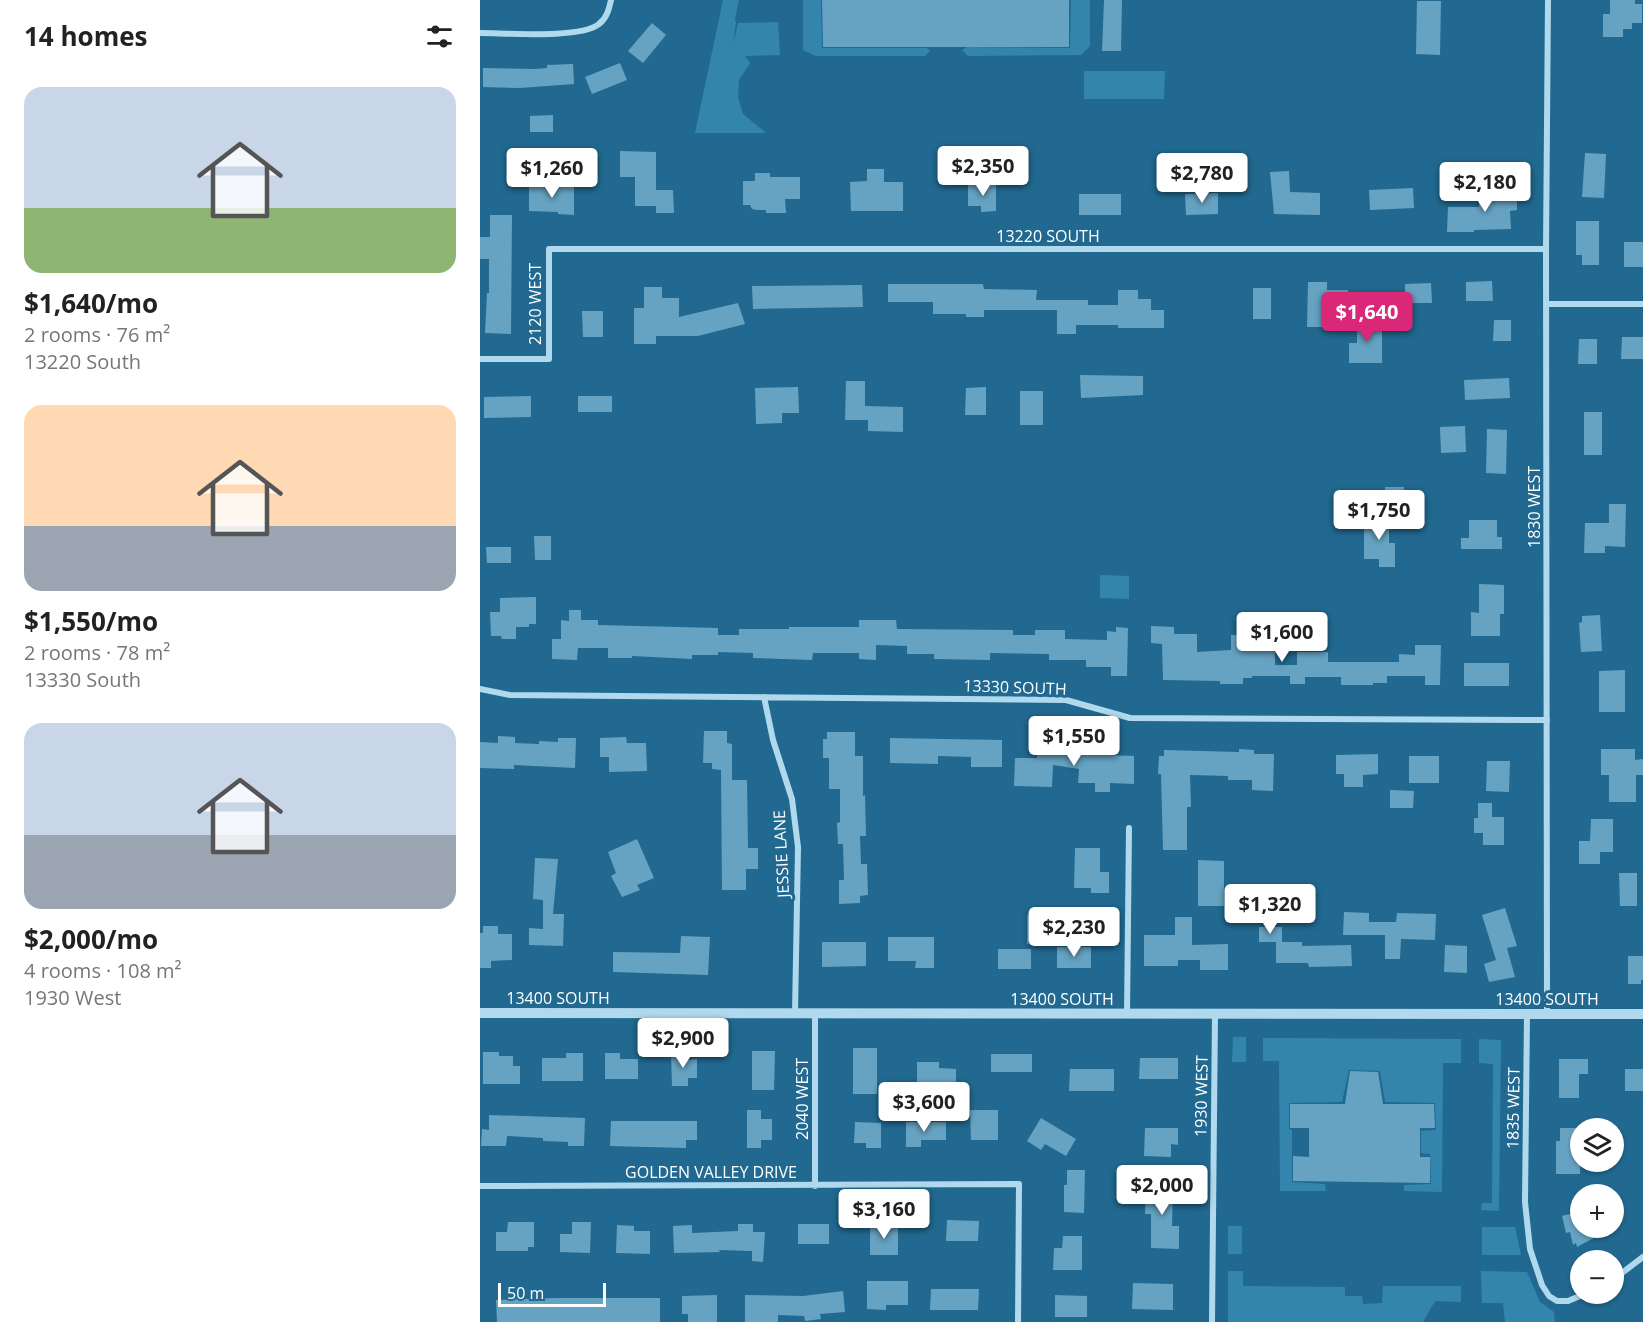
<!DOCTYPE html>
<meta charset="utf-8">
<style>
:root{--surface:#fff;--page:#f2f2f2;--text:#222;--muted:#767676;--accent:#db2777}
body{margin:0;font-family:"Open Sans",sans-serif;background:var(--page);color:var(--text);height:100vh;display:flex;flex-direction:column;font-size:22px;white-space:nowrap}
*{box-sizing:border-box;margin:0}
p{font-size:20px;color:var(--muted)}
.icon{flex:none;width:33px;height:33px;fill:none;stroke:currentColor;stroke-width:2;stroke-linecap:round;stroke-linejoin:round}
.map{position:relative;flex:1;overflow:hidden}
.drawer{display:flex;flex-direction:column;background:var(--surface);width:480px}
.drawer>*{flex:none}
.controls{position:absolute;left:1090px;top:1118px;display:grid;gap:12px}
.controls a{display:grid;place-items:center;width:54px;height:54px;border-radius:50%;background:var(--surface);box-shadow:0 2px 4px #0004;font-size:30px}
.scale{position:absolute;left:18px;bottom:15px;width:108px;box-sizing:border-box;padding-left:6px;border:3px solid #fff;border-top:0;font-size:16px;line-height:21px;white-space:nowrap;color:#fff;-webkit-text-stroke:4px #216990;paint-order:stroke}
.price{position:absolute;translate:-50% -51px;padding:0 14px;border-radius:6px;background:#fff;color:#222;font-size:20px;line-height:39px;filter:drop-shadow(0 2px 3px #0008)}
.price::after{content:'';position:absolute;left:50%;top:36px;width:18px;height:14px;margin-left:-9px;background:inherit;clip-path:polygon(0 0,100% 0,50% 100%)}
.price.on{background:var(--accent);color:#fff}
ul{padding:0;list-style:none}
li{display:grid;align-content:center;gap:12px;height:318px;padding:0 24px}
li span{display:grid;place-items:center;height:186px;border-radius:18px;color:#555}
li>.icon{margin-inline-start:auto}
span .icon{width:108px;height:108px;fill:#fffc;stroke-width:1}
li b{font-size:26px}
h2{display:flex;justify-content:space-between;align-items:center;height:72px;padding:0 24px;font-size:26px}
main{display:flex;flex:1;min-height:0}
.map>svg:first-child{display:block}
.green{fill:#3485ad}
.building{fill:#66a3c2}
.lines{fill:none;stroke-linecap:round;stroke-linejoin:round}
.minor{stroke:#b1d9ed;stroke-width:6}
.tertiary{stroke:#b1d9ed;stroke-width:10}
.labels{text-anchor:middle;stroke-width:6;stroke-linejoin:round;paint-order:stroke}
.street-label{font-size:16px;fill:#fff;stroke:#216990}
</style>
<main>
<section class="drawer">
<h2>14 homes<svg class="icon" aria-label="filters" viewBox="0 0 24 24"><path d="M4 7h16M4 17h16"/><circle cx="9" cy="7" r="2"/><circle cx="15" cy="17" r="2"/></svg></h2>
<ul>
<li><span style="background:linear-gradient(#c9d6e8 65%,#8fb573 0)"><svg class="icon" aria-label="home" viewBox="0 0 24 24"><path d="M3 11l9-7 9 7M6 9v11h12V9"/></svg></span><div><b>$1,640/mo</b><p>2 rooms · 76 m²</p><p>13220 South</p></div></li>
<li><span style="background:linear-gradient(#ffd9b3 65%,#9aa5b1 0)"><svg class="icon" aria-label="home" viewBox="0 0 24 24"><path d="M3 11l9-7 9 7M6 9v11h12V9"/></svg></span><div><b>$1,550/mo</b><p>2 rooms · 78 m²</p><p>13330 South</p></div></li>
<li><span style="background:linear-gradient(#c9d6e8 60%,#9aa5b1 0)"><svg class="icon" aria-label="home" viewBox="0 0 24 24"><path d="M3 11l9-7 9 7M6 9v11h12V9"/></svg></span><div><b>$2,000/mo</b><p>4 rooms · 108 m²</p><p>1930 West</p></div></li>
</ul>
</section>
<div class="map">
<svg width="1163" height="1322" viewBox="0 0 1163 1322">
<rect width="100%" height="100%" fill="#216990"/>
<path class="green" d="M243 0H259L255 19 256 23 253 45 258 23 298 22 300 55 265 56 270 63 259 80 258 97 263 114 286 133H215Z
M323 0H341L342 48H447L450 51 445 56H336L323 50Z
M591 0H610V46L601 55 488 56 482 50 487 47 590 48Z
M604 71H685L684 99H604Z
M620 575 649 576V599L620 598Z
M753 1037H766V1062H752Z
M783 1038 981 1039V1063H963L962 1192 924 1191V1185L951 1184 950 1154 941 1153V1131L956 1130 955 1103 905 1102 900 1071 869 1070 862 1102 809 1103V1129L812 1130V1182L845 1184 846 1191H800L799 1061H783Z
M999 1039 1021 1040 1019 1211 1001 1210 1002 1203H1012L1013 1064 999 1063Z
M748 1226H762V1254H748Z
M1002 1227H1035L1041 1255H1002Z
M748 1271H763V1286L865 1287V1296H882L883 1304 902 1303 903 1286H981V1302L955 1301 943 1322H748Z
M1001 1271 1047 1272 1060 1302 1074 1312 1075 1322H1025L1023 1303H1002Z"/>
<path class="building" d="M342 0H589V47H343Z
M624 0H642L641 51H622Z
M1130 0H1155V4H1162V23H1152V29H1143V37H1123V14H1130Z
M937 1H961L960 55 936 54Z
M172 23 186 35 163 63 148 51Z
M140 63 147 80 112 94 105 77Z
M93 64 94 84 40 88 3 87V68L55 69 67 68V65Z
M73 115V132H50V116Z
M140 151 176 152V190H193L194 213H176V206H155V177H140Z
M1105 153 1126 154 1124 198 1102 197Z
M387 169H404V182H423V211H371L370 182 387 181Z
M809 171 810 192 840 193V215L794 214 790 172Z
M275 173H290V177H320V199H305L306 213H286V210H277L272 209 270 205H263V181H275Z
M488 184 516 185V211L501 212V206H488Z
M49 185H94V215L78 214V212L49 211Z
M1037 187V210L1030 211 1031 229 994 230V232H967L968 207H999V198H1010V188Z
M933 188 934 208 890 210 889 190Z
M738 193V214L706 215 705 194Z
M599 194H641V215H599Z
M10 215H32L31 334 5 333 7 293H9V259H0V237H10Z
M1096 221H1119V265H1102V255H1096Z
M1144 242H1163V267H1144Z
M1012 281 1013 301H986V282Z
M828 282H847V290H868V317H845V327H827Z
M951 283 952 303H925V284Z
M408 284H503L504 289 557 290 556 300H608V305H638V290H658V299H671V310H684V328H638V325H596V334H577V310H504V317H486V314H453V302H408Z
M382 285 383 307 273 309 272 286Z
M164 287H182V298H199V317L258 303 265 324 218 336H176V344H154V308H164Z
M773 288H791V319H773Z
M910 306 927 307V328H910Z
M102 311H123V337H103Z
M1014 320H1031V341H1013Z
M877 321H902V363H869V343H877Z
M1142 337H1163V359H1141Z
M1099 339H1117V364H1098Z
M600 375 663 376V395L601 398Z
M1029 378 1030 398 985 400 984 380Z
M366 381H385V406L423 407V432L388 431V420H365Z
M318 387 319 413H302V423L276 424 275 388Z
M506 387V415H485L486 388Z
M540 391H563V425H540Z
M51 396V417L4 418V397Z
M98 396H132V412H98Z
M1104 412H1122V455H1104Z
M985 426 986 452 961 453 960 427Z
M1007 429 1027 430 1026 474 1006 473Z
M905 487H924V502L905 503Z
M1129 504H1146L1145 547 1125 546V553H1104L1105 523H1129Z
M884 515H909V543H915V567H899V559H884Z
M989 520H1017V537H1022V549H981V538H989Z
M54 536H71V560H55Z
M6 547H31V563H7Z
M999 584 1024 585V614H1020V636H991V612L999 613Z
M56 597V624H49V627H36V639H22L21 636H11L10 612H20V598Z
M89 610H101V620H118V625L238 628V635H259V629H309V627H379V620H416L417 629 533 630V635H555V630H585V639L627 640V631L636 632V627L648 628 647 676H631V667H606V660H569V654L510 653V660L454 659V654H427V646L396 645V660L379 659V653H333L332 660 273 658V653L238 652V655H212V659L152 656V658H128V648H98L97 660 72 659V639H81V620L89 621Z
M1120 615 1122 651 1101 652 1099 623 1102 622V616Z
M671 626 694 627V634H717V652L751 650V635H764V650H795V665H817V652H848V662H919V654L935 655V645H961L960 685H945V676H907V683H893V685H861V677H825V684H810V676H772V678H763V684H740V681L683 680 682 644 671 643Z
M984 663H1029V686H984Z
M1145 670V712H1119V671Z
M224 731H247V743L252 744V780H267L268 848H278V869H266V890H242L241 770 232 769V763H223Z
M347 732H375V756H383V796L385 795 386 836H380L381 864H387L388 895 380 896V903L359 904V880H364L363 844H358L357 823 360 822V789H349V758H343V739H347Z
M18 736 35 737V743L59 744V741L78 742V738H96L95 768 34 765V769L0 768V742L18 743Z
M146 737 147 743H166L167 771 129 772V757H120V738Z
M410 738 522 740V767H491V757L458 756V764L410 763Z
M557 739H578V750L628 751V755L654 756V784L630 783V792H615V783H598L599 769 573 765 572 787 534 786 535 758H557Z
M759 749 774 750V754H794L793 791 772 790V780H748V776L710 775 711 807H707V850H683L681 774H678L679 756H684V750L759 752Z
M1121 749H1155V760L1163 759V775H1156V802H1129V775H1121Z
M898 754V774L883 775V787H864V774H856V755Z
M929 756H959V783H929Z
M1007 761H1030L1029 792 1006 791Z
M910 790 934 791 933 808H910Z
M998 803H1012V817H1024V845H1003V833H994V818H998Z
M1111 819H1133V852H1120V864H1099V841H1110Z
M157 839 174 878 157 885 160 890 142 897 131 876 136 873 128 852Z
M595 848H620V872H629V893H611V888H594Z
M55 858 78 859 73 914H84L83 946 49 945V928L63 929V900L53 899Z
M718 860 744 861V906H718Z
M1139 873H1157V906H1140Z
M1025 908 1037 946 1027 948 1035 977 1009 982 1004 964 1016 960 1002 915Z
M864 912 889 913V922H916L917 913 956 914 955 940 921 939 920 959H905V935H863Z
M547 915H568L567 944H547Z
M695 917H712V945L748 944V970H720V960H698V966H664V935H695Z
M3 926H18V934H32V960L11 961V968H0V933H3Z
M779 927H802V942H779Z
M201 936 230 937 228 975 133 972V952L200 953Z
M408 937H454V968H435L436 961H408Z
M342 942H386V966L342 967Z
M796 942H822V946L871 945 872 966 829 967 828 963H796Z
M965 945 987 946V973L964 972Z
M577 947H611V968H577Z
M518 949H551V969H518Z
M1148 956H1163V980H1161V984H1148Z
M373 1048H397V1094H373Z
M272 1051H295L294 1090H272Z
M3 1052H19V1056H33V1066H40V1084H3Z
M207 1052V1060L217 1059V1078H208V1086H192L191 1053Z
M86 1053H103V1081H62V1058H86Z
M125 1053H140V1059H158V1079H125Z
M511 1054H552V1072H511Z
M660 1058H698V1079H659Z
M1079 1059H1108V1074H1099V1098H1079Z
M437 1062H459V1068L476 1069V1084H437Z
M590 1069H634V1091H589Z
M1145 1069H1163V1091H1145Z
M870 1071 898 1072 903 1104H954L955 1128H940V1157H950V1183L813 1181V1156L829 1157V1128H810V1104H865Z
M267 1110H281V1119H292V1140H281V1148H267Z
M490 1110H518V1140H491Z
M9 1115 105 1118 104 1146H88V1142L63 1141V1138L27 1136 26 1146H1L2 1129 9 1130Z
M561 1118 596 1139 586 1156 565 1144 561 1150 547 1141Z
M131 1121H217V1140H206V1148L130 1146Z
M375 1122 401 1123V1148H386V1143H374Z
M426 1122H466V1140H441V1147H426Z
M665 1128H698V1145L691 1144V1157L664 1156Z
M1080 1128H1101L1100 1174H1076V1141H1080Z
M587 1170H605L604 1213 584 1212V1185H587Z
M666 1184H693L692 1226H699V1249L671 1248V1214H665Z
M1101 1211V1227H1134L1097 1247 1096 1243 1093 1245 1090 1232 1086 1233 1082 1216Z
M467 1220 499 1221 498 1241H466Z
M28 1222H54V1247H48V1251H16V1232H27Z
M92 1222H111L110 1253 80 1252V1234H92Z
M258 1224H273V1232H285L283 1262 272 1261V1251L239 1250 240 1252 194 1253 193 1226 212 1225V1233L258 1231Z
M318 1224H349V1244H318Z
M390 1224 418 1225V1255H390Z
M137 1225 154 1226V1231H170V1254L136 1253Z
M583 1236H602V1270H573L574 1248H582Z
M387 1281H428V1305H406V1310L387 1309Z
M653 1283 693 1284V1310L652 1309Z
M451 1289H499L498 1310H450Z
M363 1291 365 1312 340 1314 341 1319 325 1321 324 1316 298 1315V1322H265V1295L323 1296Z
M237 1295V1322H208V1314H202V1296Z
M575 1295 607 1296V1317H575Z
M78 1298H180V1322H17L16 1300Z"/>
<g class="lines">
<path class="minor" d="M0 33C26 33 101 39 119 24 127 18 129 9 131 0
M1068 304H1163
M0 359H69V249H1066
M0 689 30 695 586 700 650 718 1067 720
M284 697 293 740 312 799 318 847 315 1013
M1067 1013 1066 249 1068 0
M647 1014 649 828
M1047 1014 1045 1202 1050 1249 1062 1285 1069 1296 1077 1301H1088L1107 1293
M0 1186 539 1184 538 1322
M335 1186V1013
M1134 1279 1163 1257
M732 1322 735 1014"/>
<path class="tertiary" d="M0 1013 1163 1014"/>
</g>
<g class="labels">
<g class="street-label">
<text x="568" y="242">13220 SOUTH</text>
<text transform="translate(55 304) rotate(-90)" y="6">2120 WEST</text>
<text transform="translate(1054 507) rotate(-90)" y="6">1830 WEST</text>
<text transform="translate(535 687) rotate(2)" y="6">13330 SOUTH</text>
<text transform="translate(301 854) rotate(-93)" y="6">JESSIE LANE</text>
<text x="78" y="1004">13400 SOUTH</text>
<text x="582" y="1005">13400 SOUTH</text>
<text x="1067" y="1005">13400 SOUTH</text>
<text transform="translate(721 1096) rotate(-89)" y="6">1930 WEST</text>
<text transform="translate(322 1099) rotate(-90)" y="6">2040 WEST</text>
<text transform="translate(1033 1108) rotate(-89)" y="6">1835 WEST</text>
<text x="231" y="1178">GOLDEN VALLEY DRIVE</text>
</g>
</g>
</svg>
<div class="controls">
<a><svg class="icon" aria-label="layers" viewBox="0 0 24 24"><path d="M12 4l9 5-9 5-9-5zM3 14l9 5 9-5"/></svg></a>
<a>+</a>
<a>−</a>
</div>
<div class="scale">50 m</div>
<b class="price" style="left:503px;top:197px">$2,350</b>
<b class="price" style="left:72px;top:199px">$1,260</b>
<b class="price" style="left:722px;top:204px">$2,780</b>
<b class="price" style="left:1005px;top:213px">$2,180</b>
<b class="price on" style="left:887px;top:343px">$1,640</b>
<b class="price" style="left:899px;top:541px">$1,750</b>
<b class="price" style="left:802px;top:663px">$1,600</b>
<b class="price" style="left:594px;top:767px">$1,550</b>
<b class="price" style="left:790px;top:935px">$1,320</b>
<b class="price" style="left:594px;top:958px">$2,230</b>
<b class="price" style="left:203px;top:1069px">$2,900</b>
<b class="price" style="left:444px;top:1133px">$3,600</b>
<b class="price" style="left:682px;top:1216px">$2,000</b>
<b class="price" style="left:404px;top:1240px">$3,160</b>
</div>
</main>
